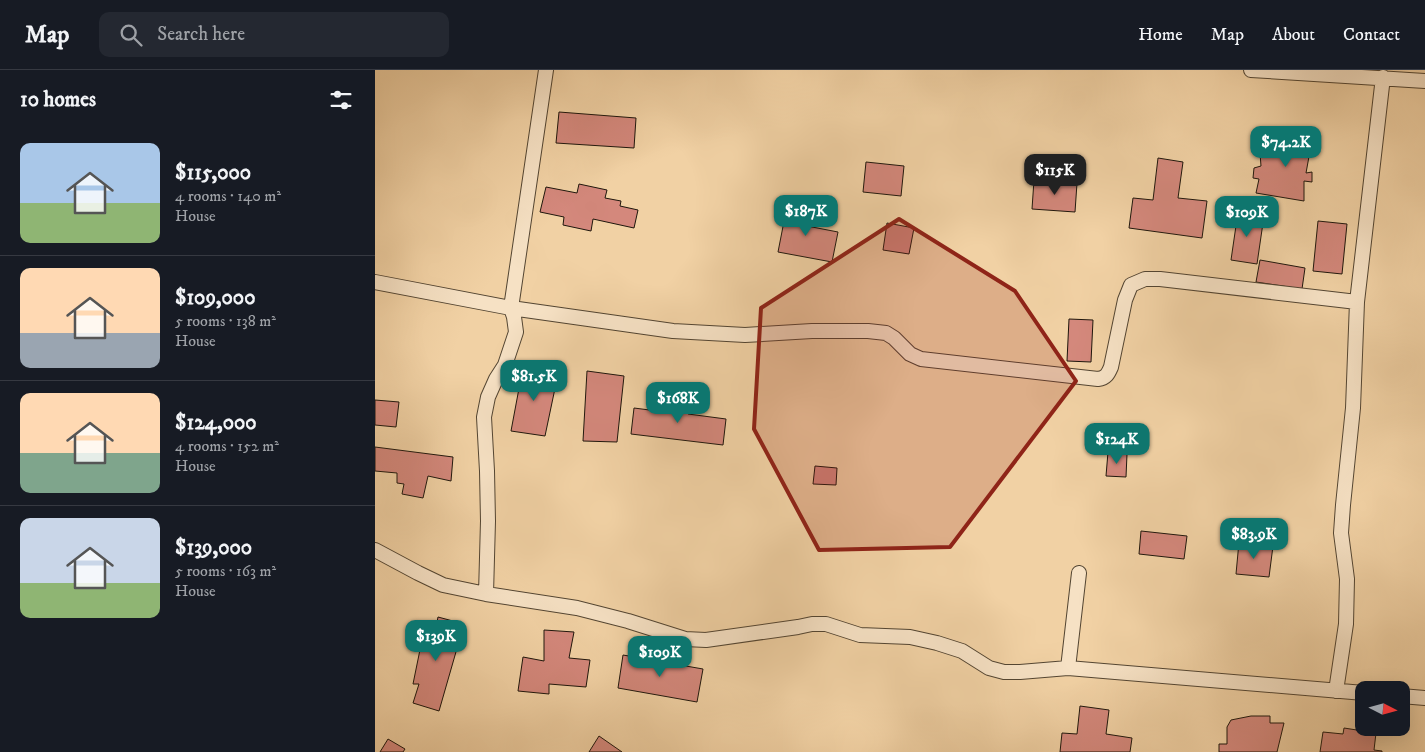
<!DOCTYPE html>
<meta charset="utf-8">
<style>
:root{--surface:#171b24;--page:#242831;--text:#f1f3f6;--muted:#9ea1a6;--line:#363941;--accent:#0f766e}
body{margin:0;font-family:"IM FELL DW Pica",serif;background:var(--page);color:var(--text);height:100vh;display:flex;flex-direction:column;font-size:19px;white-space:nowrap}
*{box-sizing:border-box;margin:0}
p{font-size:16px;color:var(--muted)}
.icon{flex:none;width:28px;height:28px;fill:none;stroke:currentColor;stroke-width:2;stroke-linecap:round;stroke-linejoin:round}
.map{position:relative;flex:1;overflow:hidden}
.side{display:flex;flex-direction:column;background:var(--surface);width:375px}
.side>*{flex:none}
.needle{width:32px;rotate:96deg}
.controls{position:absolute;left:980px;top:611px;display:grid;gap:10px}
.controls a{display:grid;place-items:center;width:55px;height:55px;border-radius:10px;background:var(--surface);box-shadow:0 5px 20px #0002;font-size:25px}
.price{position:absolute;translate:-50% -42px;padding:0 11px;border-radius:10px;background:var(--accent);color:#fff;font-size:16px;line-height:32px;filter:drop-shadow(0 1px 2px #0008)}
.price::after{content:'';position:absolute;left:50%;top:30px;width:15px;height:11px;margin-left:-8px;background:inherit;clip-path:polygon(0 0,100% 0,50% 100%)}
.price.selected{background:#222;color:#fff}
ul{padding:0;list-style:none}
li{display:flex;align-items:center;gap:15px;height:125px;padding:0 20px}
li+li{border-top:1px solid var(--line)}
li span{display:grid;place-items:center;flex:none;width:140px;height:100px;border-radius:10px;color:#555}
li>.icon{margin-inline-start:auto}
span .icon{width:60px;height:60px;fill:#fffc;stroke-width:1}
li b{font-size:21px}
h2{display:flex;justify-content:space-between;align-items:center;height:60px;padding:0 20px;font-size:21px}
header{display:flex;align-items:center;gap:30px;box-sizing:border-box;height:70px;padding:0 25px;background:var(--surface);border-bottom:1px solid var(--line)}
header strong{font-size:24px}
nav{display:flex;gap:28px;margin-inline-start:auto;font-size:18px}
.search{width:350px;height:45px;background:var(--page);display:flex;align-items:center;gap:12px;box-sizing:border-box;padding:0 18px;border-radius:10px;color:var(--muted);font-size:19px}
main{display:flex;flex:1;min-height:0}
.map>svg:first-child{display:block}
.building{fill:#d4887c;stroke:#1e160c}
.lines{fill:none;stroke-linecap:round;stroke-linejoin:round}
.street-casing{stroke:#534532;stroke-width:16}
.street{stroke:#f6e1c4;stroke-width:14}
.marked{fill:#8f2418;fill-opacity:0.2;stroke:#8f2418;stroke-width:4;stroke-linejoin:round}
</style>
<header>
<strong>Map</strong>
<div class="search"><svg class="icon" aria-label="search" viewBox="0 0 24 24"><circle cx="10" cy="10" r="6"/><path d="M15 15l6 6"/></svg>Search here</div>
<nav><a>Home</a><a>Map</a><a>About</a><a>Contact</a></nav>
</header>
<main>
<section class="side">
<h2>10 homes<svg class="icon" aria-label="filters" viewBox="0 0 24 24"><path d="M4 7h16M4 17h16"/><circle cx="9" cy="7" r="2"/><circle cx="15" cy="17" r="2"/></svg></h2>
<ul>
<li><span style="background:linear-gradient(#a9c7e8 60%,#8fb573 0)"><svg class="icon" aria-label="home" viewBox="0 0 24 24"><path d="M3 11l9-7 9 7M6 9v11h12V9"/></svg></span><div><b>$115,000</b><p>4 rooms · 140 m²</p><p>House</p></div></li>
<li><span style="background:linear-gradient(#ffd9b3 65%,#9aa5b1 0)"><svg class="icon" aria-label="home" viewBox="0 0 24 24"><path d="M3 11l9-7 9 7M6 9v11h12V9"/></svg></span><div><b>$109,000</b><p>5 rooms · 138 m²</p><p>House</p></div></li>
<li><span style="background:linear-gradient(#ffd9b3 60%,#7fa58c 0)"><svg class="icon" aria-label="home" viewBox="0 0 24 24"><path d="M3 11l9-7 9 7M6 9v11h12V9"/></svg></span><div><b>$124,000</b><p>4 rooms · 152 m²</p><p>House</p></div></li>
<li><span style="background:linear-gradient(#c9d6e8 65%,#8fb573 0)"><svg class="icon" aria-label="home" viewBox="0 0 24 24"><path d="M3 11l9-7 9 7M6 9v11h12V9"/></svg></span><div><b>$139,000</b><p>5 rooms · 163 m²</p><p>House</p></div></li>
</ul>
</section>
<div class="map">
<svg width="1050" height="682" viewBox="0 0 1050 682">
<rect width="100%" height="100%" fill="#f1d1a4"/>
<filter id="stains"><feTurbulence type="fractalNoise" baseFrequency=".004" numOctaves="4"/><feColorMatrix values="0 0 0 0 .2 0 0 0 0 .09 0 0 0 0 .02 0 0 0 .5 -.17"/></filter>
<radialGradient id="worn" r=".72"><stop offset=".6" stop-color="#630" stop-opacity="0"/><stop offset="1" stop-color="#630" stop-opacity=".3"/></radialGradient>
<path class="building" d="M184 42 261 48 259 78 181 73Z
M925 59 937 62V71L930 72 928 79 935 81 931 103 937 102V112L929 111V131L881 123 884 109 878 108 879 98 886 96 885 83 900 86 907 65H922Z
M783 88 808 92 803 128 832 131 827 168 754 158 758 128 778 130Z
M491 92 529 96 526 126 488 122Z
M659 110 702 113 700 142 657 139Z
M204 114 232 120 230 128 246 131 245 136 263 140 259 158 218 149 216 161 188 155 189 147 165 142 171 117 202 123Z
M412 136 436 140 432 156 463 162 457 192 403 182Z
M863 142 889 146 882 194 856 190Z
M943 151 972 154 967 204 938 201Z
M512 153 539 158 534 184 508 180Z
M885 190 930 198 927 219 881 212Z
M694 249 718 250 716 292 692 291Z
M148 297 183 304 170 366 136 361Z
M212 301 249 306 242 372 208 371Z
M292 327 315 330 313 344 351 349 348 375 256 364 259 338 290 342Z
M0 330 24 332 21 357 0 355Z
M0 377 78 387 76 411 53 406 48 428 27 424 29 414 22 413V403L0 401Z
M733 382 752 384 751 407 731 406Z
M440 396 462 398 461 415 438 414Z
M766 461 812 466 809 489 764 484Z
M864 472 898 476 894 507 861 504Z
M63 547 89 554 64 641 38 633 44 614H38L48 565H54L57 551 62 552Z
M169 560 199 562 194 588 215 590 211 617 174 614V624L143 621 148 587 169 591Z
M248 585 328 599 322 632 243 618Z
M705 636 734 640 731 664 757 668 755 682H685L687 663 702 664Z
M876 646H895V653H909L902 682H844V674H852V657L856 650Z
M969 658 1001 663 999 680 1007 681V682H945L948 662 968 664Z
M224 666 247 682H214Z
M13 669 30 679 28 682H5Z"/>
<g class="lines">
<g class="street-casing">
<path id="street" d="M876 0 1050 11
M0 212 136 238 298 261 370 265 437 261H493L511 263 519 268 535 284 546 289 723 309C731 308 733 304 736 297L750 230 756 215 770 209H785L982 232
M0 480 43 503 68 515 111 524 202 538 253 551 310 569 331 570 423 557 437 554H451L485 565 535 567 562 573 587 581 614 598 629 602H645L693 598 989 623
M111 524 113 451 112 401 109 347 113 327 121 309 130 295 141 262 139 247 136 238 171 0
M693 598 704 503
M961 621 971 554 972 509 966 463 968 435 978 338 982 232 1008 7
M1026 626 1050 628"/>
</g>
<use href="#street" class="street"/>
</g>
<path class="marked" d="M524 149 640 221 701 311 575 477 444 480 379 359 386 238Z"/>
<rect width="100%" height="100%" filter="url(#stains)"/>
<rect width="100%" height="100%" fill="url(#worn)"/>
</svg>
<div class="controls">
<a><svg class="needle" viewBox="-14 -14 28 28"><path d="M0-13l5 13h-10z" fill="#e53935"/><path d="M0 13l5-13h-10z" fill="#9ea1a6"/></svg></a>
</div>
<b class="price" style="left:911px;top:98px">$74.2K</b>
<b class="price selected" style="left:680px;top:126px">$115K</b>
<b class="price" style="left:431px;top:167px">$187K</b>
<b class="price" style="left:872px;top:168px">$109K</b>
<b class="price" style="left:159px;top:332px">$81.5K</b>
<b class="price" style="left:303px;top:354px">$168K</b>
<b class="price" style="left:742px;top:395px">$124K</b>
<b class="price" style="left:879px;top:490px">$83.9K</b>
<b class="price" style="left:61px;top:592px">$139K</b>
<b class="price" style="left:285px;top:608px">$109K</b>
</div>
</main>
